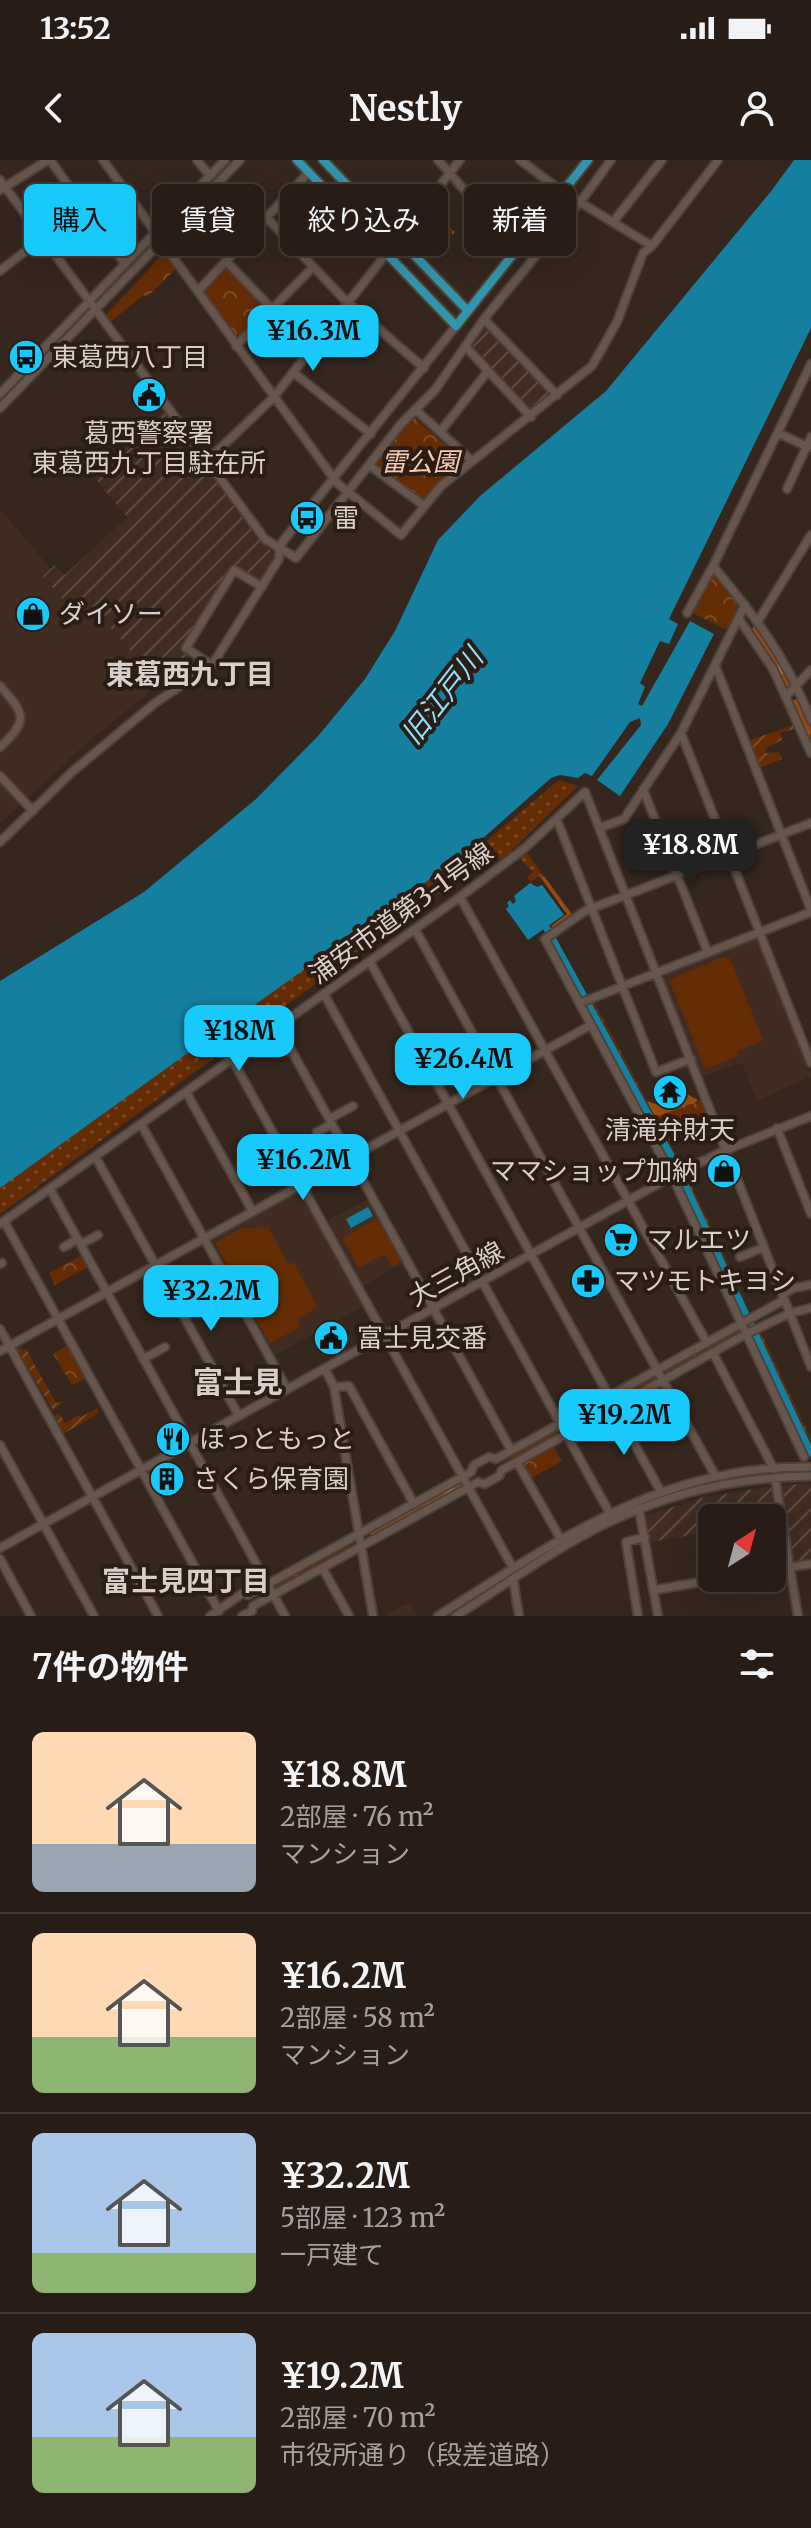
<!DOCTYPE html>
<html lang="ja">
<meta charset="utf-8">
<style>
:root{--surface:#281c16;--page:#342923;--text:#f1f3f6;--muted:#a5a1a1;--line:#443a35;--accent:#17cafb}
body{margin:0;font-family:Merriweather,"Noto Sans JP",serif;background:var(--page);color:var(--text);height:100vh;display:flex;flex-direction:column;font-size:30px;white-space:nowrap}
*{box-sizing:border-box;margin:0}
p{font-size:26px;color:var(--muted)}
.icon{flex:none;width:44px;height:44px;fill:none;stroke:currentColor;stroke-width:2;stroke-linecap:round;stroke-linejoin:round}
.map{position:relative;height:1456px;overflow:hidden}
.details{display:flex;flex-direction:column;background:var(--surface);flex:1}
.details>*{flex:none}
.hud{position:absolute;left:24px;top:24px;width:764px;height:72px;display:flex;gap:16px}
.needle{width:52px;rotate:36deg}
.buttons{position:absolute;left:698px;top:1344px;display:grid;gap:16px}
.buttons a{display:grid;place-items:center;width:88px;height:88px;border-radius:12px;background:var(--surface);box-shadow:0 8px 32px #0002,0 0 0 2px var(--line);font-size:40px}
.price{position:absolute;translate:-50% -68px;padding:0 18px;border-radius:16px;background:var(--accent);color:#111;font-size:26px;line-height:52px;filter:drop-shadow(0 2px 4px #0008)}
.price::after{content:'';position:absolute;left:50%;top:48px;width:24px;height:18px;margin-left:-12px;background:inherit;clip-path:polygon(0 0,100% 0,50% 100%)}
.price.current{background:#222;color:#fff}
ul{padding:0;list-style:none}
li{display:flex;align-items:center;gap:24px;height:200px;padding:0 32px}
li+li{border-top:2px solid var(--line)}
li span{display:grid;place-items:center;flex:none;width:224px;height:160px;border-radius:12px;color:#555}
li>.icon{margin-inline-start:auto}
span .icon{width:96px;height:96px;fill:#fffc;stroke-width:1}
li b{font-size:34px}
h2{display:flex;justify-content:space-between;align-items:center;height:96px;padding:0 32px;font-size:34px}
.chip{padding:0 28px;border-radius:12px;background:var(--surface);box-shadow:0 8px 32px #0002,0 0 0 2px var(--line);font-size:28px;line-height:72px}
.chip.current{background:var(--accent);color:#111}
.status{display:flex;justify-content:space-between;align-items:center;height:56px;padding:0 40px;background:var(--surface);direction:ltr}
.status svg{height:22px;fill:currentColor}
header{display:flex;justify-content:space-between;align-items:center;height:104px;padding:0 32px;background:var(--surface);font-size:36px;font-weight:700}
.map>svg:first-child{display:block}
.built{fill:#412c21}
.industrial{fill:url(#industrial-furrows)}
.grass{fill:url(#grass-dots)}
.forest{fill:url(#forest-firs)}
.cemetery{fill:url(#cemetery-stones)}
.park{fill:url(#park-crowns)}
.garden{fill:url(#garden-furrows)}
.pitch{fill:#642c03}
.water{fill:#157f9f}
.lines{fill:none;stroke-linecap:round;stroke-linejoin:round}
.canal{stroke:#157f9f;stroke-width:7}
.minor-casing{stroke:#4d413a;stroke-width:11}
.major-casing{stroke:#4d413a;stroke-width:12}
.minor{stroke:#66554c;stroke-width:7}
.major{stroke:#3295ad;stroke-width:8}
.labels{text-anchor:middle;stroke-width:8;stroke-linejoin:round;paint-order:stroke}
.poi-label{font-size:26px;fill:#d9cfca;stroke:#2b1c14;text-anchor:start}
.park-label{font-size:26px;font-style:italic;fill:#f8cab1;stroke:#2b1c14}
.street-label{font-size:26px;fill:#d9cfca;stroke:#2b1c14}
.neighbourhood-label{font-size:28px;font-weight:bold;fill:#d9cfca;stroke:#2b1c14}
.water-label{font-size:28px;font-style:italic;fill:#8bdfff;stroke:#2b1c14}
.quarter-label{font-size:30px;font-weight:bold;fill:#d9cfca;stroke:#2b1c14}
</style>
<div class="status"><b>13:52</b><svg viewBox="0 0 49 12"><path d="M0 12V9h3v3zM5 12V6h3v6zM10 12V3h3v9zM15 12V0h3v12zM26 1h20v11H26zM47 4h2v5h-2z"/></svg></div>
<header><svg class="icon" aria-label="back" viewBox="0 0 24 24"><path d="M15 5l-7 7 7 7"/></svg>Nestly<svg class="icon" aria-label="person" viewBox="0 0 24 24"><circle cx="12" cy="8" r="4"/><path d="M4 21q1-7 8-7t8 7"/></svg></header>
<div class="map">
<svg width="811" height="1456" viewBox="0 0 811 1456">
<defs>
<pattern id="industrial-furrows" width="10" height="10" patternUnits="userSpaceOnUse" patternTransform="scale(2)"><rect width="10" height="10" fill="#412c21"/><path d="M-1 1l2-2M0 10L10 0M9 11l2-2" fill="none" stroke="#5c4a40"/></pattern>
<pattern id="grass-dots" width="8" height="8" patternUnits="userSpaceOnUse" patternTransform="scale(2)"><rect width="8" height="8" fill="#642c03"/><path d="M2 2h.1M6 6h.1" fill="none" stroke="#7a4a26" stroke-width="1.8" stroke-linecap="round"/></pattern>
<pattern id="forest-firs" width="22" height="20" patternUnits="userSpaceOnUse" patternTransform="scale(2)"><rect width="22" height="20" fill="#994910"/><path d="M5 1l3.5 6h-7zM16 11l3.5 6h-7z" fill="#ab6b3d"/></pattern>
<pattern id="cemetery-stones" width="16" height="16" patternUnits="userSpaceOnUse" patternTransform="scale(2)"><rect width="16" height="16" fill="#642c03"/><path d="M2 7V4a2 2 0 0 1 4 0v3zM10 15v-3a2 2 0 0 1 4 0v3z" fill="#7a4a26"/></pattern>
<pattern id="park-crowns" width="20" height="18" patternUnits="userSpaceOnUse" patternTransform="scale(2)"><rect width="20" height="18" fill="#642c03"/><path d="M2 6a3 3 0 1 1 6 0M12 15a3 3 0 1 1 6 0" fill="none" stroke="#7a4a26"/></pattern>
<pattern id="garden-furrows" width="10" height="10" patternUnits="userSpaceOnUse" patternTransform="scale(2)"><rect width="10" height="10" fill="#642c03"/><path d="M-1 1l2-2M0 10L10 0M9 11l2-2" fill="none" stroke="#7a4a26"/></pattern>
</defs>
<rect width="100%" height="100%" fill="#35261e"/>
<path class="built" d="M0 349 51 409 44 416 63 439 69 434 84 436 160 524 90 580 0 663Z
M755 778 758 779 811 916 757 941 743 905 737 904 703 917 662 815Z
M300 1029 362 1147 328 1166 329 1170 319 1176 317 1172 275 1195 211 1078Z
M368 1039 404 1103 363 1126 328 1060Z
M411 1442 418 1456H387L386 1454Z"/>
<path class="industrial" d="M483 164 487 165 552 234 531 251 470 187V182Z
M165 251 261 381 275 395 258 422 232 407 181 489 202 502 160 524 84 437 76 442 69 434 63 439 43 416 55 405 65 415 127 357 93 316Z
M811 1323V1402L797 1404 793 1402 780 1326Z
M773 1326 786 1403 784 1405 772 1408V1358H712V1408L705 1373 650 1382 645 1356 701 1338Z"/>
<path class="grass" d="M559 620 578 626 501 701 485 682Z
M526 691 544 716 541 718 539 716 531 722 527 717 534 711 528 708 519 696Z
M458 699 469 712 0 1054V1022Z
M594 842 679 1000V1001L592 843Z
M586 846 672 1005 585 847Z
M691 1025 752 1154 689 1026Z
M761 1173 811 1279V1283L759 1174Z"/>
<path class="forest" d="M753 466H757L781 502 792 526 789 528 785 526 752 471Z
M799 538 811 568 810 583 792 541Z
M544 716 574 757 555 770 551 766 567 754 541 718Z
M687 934 698 940 665 968H662L647 941 662 946 670 945Z
M460 1321 464 1328 371 1379 370 1370Z"/>
<path class="cemetery" d="M428 50 455 72 453 75 450 73 442 83 438 80 429 91 409 75V70Z"/>
<path class="park" d="M164 93 177 108 147 137 144 135 110 162 105 156Z
M226 106 265 144 264 151 242 176 233 174 202 131Z
M412 256 464 301 425 339 421 340 374 302Z
M712 413 741 444 729 471 691 452Z
M437 871 445 885 425 896 417 882Z
M701 940 710 963 668 980 656 957Z
M82 1095 88 1107 55 1125 49 1113Z
M738 1169 741 1175 668 1216 663 1209Z
M68 1185 86 1218 72 1225 53 1194Z
M656 1214 659 1220 569 1270 565 1263Z
M556 1269 559 1275 513 1301 509 1294Z
M553 1286 562 1301 530 1319 521 1303Z
M349 1383 351 1390 277 1431 273 1425Z"/>
<path class="garden" d="M793 565 794 569 780 573 782 580 766 588V593L779 592 782 599 759 608 748 581Z
M20 1187 22 1191 26 1189 56 1243 65 1241 53 1250 17 1189Z
M97 1248 99 1253 63 1274 54 1257 59 1253 65 1263 79 1255 81 1257Z"/>
<path class="pitch" d="M723 797 730 798 763 880 737 892 738 896 705 909 669 820Z
M377 1059 402 1102 393 1107 385 1094 359 1108 342 1078Z
M268 1067 288 1104 293 1102 318 1147 297 1159 301 1166 270 1184 215 1083 242 1068Z"/>
<path class="water" d="M794 0H811V168L669 459 678 464 669 484 660 481 640 523 645 527 638 544 642 546 690 461 714 474 668 564 620 636 597 620 641 565 640 558 630 562 592 616 585 613 578 618 560 615 551 618 473 687 486 701 478 707 474 702 477 700 469 691 0 1028V821L144 732 256 639 319 575 365 519 395 471 438 380 480 336 606 231 772 30Z
M530 723 537 727 542 725 564 755 528 780 506 749 509 746 507 743 510 740 513 744 516 741 514 736Z
M368 1047 373 1056 351 1068 346 1059Z"/>
<g class="lines">
<path class="canal" d="M546 767 674 1001 811 1293"/>
<g class="minor-casing">
<path id="minor" d="M50 0 125 104
M103 0 155 72
M197 0 210 16
M438 0 467 33 541 89
M520 0 563 32 652 86
M0 20 265 379 296 398 401 264 435 230 484 159 584 37 611 0
M0 30 48 0
M267 58 344 139 424 208
M614 61 662 0
M162 82 337 323 401 375 441 326 592 206 617 162 643 93 652 86 718 0
M226 101 272 149
M0 111 42 78
M198 131 309 12
M484 159 557 235
M236 186 313 107
M465 186 531 257
M811 204 713 406C757 459 785 495 811 560
M294 213 371 274
M0 234 225 0
M0 248 240 0
M416 250 471 300
M440 272 488 211
M778 273 808 287
M207 301 273 238 460 0
M369 305 423 345
M787 329 811 277
M687 453 713 406
M739 459 773 509 811 593
M758 461 811 375
M212 505 186 488 234 410 262 427
M715 505 811 750
M0 526C25 554 29 560 0 587
M787 535 811 510
M681 573 811 903
M0 616 33 651
M643 629 708 793
M557 660 656 912 691 899
M599 668 624 659 681 573 745 445
M0 682 72 612 155 543 212 505 279 399V388L283 381 456 166
M460 737 707 1183
M415 769 716 1317
M370 802 609 1236
M324 834 609 1352
M580 843 811 752
M278 866 511 1290
M232 899 513 1408
M186 932 253 1052
M329 959 353 946
M141 964 287 1229
M777 968 811 1054
M317 972 332 964
M95 996 239 1256
M50 1029 285 1456
M4 1061 219 1451
M0 1064 460 737 525 688 585 632 811 1207
M81 1084 98 1075
M64 1087 78 1079
M740 1097 764 1087
M0 1104 2 1103
M782 1135 793 1128 811 1125
M181 1152 196 1144
M0 1169 158 1456
M0 1191 591 865
M713 1193 774 1309
M143 1199 165 1187
M325 1209 334 1227 373 1456
M334 1227 349 1226 414 1344
M614 1247 661 1332
M0 1285 94 1456
M804 1297 672 1016 545 779 585 751 811 663
M517 1302 560 1378
M775 1318 798 1456
M639 1349 658 1456
M0 1388 676 1014 726 990 811 956
M0 1399 31 1456
M323 1409 349 1456
M772 1410 811 1404
M513 1419 519 1456
M654 1430 724 1418
M210 1456 243 1433 248 1435 471 1312 474 1305 489 1297 496 1299 784 1140
M242 1456 252 1451 253 1446 469 1327 478 1322 485 1324 499 1316 502 1310 746 1174 790 1153 811 1148
M438 1456C558 1380 662 1305 811 1307
M456 1456C516 1418 575 1373 642 1348 696 1327 754 1317 811 1316
M638 1456 626 1382 645 1377"/>
</g>
<g class="major-casing">
<path id="major" d="M297 0 456 166 588 0
M323 0 468 151"/>
</g>
<use href="#minor" class="minor"/>
<use href="#major" class="major"/>
</g>
<defs>
<g id="bus-disc" transform="scale(1.8)"><circle r="9.5" fill="#17cafb" stroke="#2b1c14"/><path d="M-5-6H5V4H4V6H2V4H-2V6H-4V4H-5ZM-3.5-4V0h7V-4ZM-3.5 1.2v1.5H-2V1.2ZM2 1.2v1.5H3.5V1.2Z" fill="#111"/></g>
<g id="civic-disc" transform="scale(1.8)"><circle r="9.5" fill="#17cafb" stroke="#2b1c14"/><path d="M-.6-6.5H3V-4.5H.6V-3L4-1V1h2V6H-6V1h2V-1L-.6-3ZM-1.2 2.5V6h2.4V2.5Z" fill="#111"/></g>
<g id="shop-disc" transform="scale(1.8)"><circle r="9.5" fill="#17cafb" stroke="#2b1c14"/><path d="M-5-2.5h2.3a2.7 3.5 0 0 1 5.4 0H5L5.5 6h-11ZM-1.5-2.5h3a1.5 2.3 0 0 0-3 0Z" fill="#111"/></g>
<g id="temple-disc" transform="scale(1.8)"><circle r="9.5" fill="#17cafb" stroke="#2b1c14"/><path d="M0-6L5-2H3V0L6.5 2.5H4V6H1.5V3h-3V6H-4V2.5H-6.5L-3 0V-2H-5Z" fill="#111"/></g>
<g id="supermarket-disc" transform="scale(1.8)"><circle r="9.5" fill="#17cafb" stroke="#2b1c14"/><path d="M-6-5.5h2.5l.6 2H6L4.5 2H-2.5L-4.4-4H-6ZM-1.5 3.2a1.3 1.3 0 1 0 .1 0ZM3 3.2a1.3 1.3 0 1 0 .1 0Z" fill="#111"/></g>
<g id="pharmacy-disc" transform="scale(1.8)"><circle r="9.5" fill="#17cafb" stroke="#2b1c14"/><path d="M-2-6h4v4h4v4h-4v4h-4v-4h-4v-4h4Z" fill="#111"/></g>
<g id="restaurant-disc" transform="scale(1.8)"><circle r="9.5" fill="#17cafb" stroke="#2b1c14"/><path d="M-5-6h1v4h1v-4h1v4h1v-4h1v5L-1.5 .5V6h-2V.5L-5-1ZM5-6V6H3V1.5H1.5Q1.5-4 5-6Z" fill="#111"/></g>
<g id="building-disc" transform="scale(1.8)"><circle r="9.5" fill="#17cafb" stroke="#2b1c14"/><path d="M-4-6H4V6H1V3H-1V6H-4ZM-2.5-4.3h1.7v1.8h-1.7ZM.8-4.3h1.7v1.8H.8ZM-2.5-1h1.7V.8h-1.7ZM.8-1h1.7V.8H.8Z" fill="#111"/></g>
</defs>
<g fill-rule="evenodd">
<use href="#bus-disc" x="26" y="197"/>
<use href="#civic-disc" x="149" y="235"/>
<use href="#bus-disc" x="307" y="358"/>
<use href="#shop-disc" x="33" y="454"/>
<use href="#temple-disc" x="670" y="932"/>
<use href="#shop-disc" x="724" y="1011"/>
<use href="#supermarket-disc" x="621" y="1080"/>
<use href="#pharmacy-disc" x="588" y="1121"/>
<use href="#civic-disc" x="331" y="1178"/>
<use href="#restaurant-disc" x="173" y="1279"/>
<use href="#building-disc" x="167" y="1319"/>
</g>
<g class="labels">
<g class="poi-label">
<text x="52" y="206">東葛西八丁目</text>
<text x="149" y="282" text-anchor="middle">葛西警察署<tspan x="149" dy="30">東葛西九丁目駐在所</tspan></text>
<text x="333" y="367">雷</text>
<text x="59" y="463">ダイソー</text>
<text x="670" y="979" text-anchor="middle">清滝弁財天</text>
<text x="698" y="1020" text-anchor="end">ママショップ加納</text>
<text x="647" y="1089">マルエツ</text>
<text x="614" y="1130">マツモトキヨシ</text>
<text x="357" y="1187">富士見交番</text>
<text x="199" y="1288">ほっともっと</text>
<text x="193" y="1328">さくら保育園</text>
</g>
<g class="park-label">
<text x="420" y="311">雷公園</text>
</g>
<g class="street-label">
<text transform="translate(401 753) rotate(-36)" y="9">浦安市道第3-1号線</text>
<text transform="translate(456 1114) rotate(-29)" y="9">大三角線</text>
</g>
<g class="neighbourhood-label">
<text x="190" y="524">東葛西九丁目</text>
<text x="186" y="1431">富士見四丁目</text>
</g>
<g class="water-label">
<text transform="translate(442 536) rotate(-52)" y="10">旧江戸川</text>
</g>
<g class="quarter-label">
<text x="238" y="1233">富士見</text>
</g>
</g>
</svg>
<div class="buttons">
<a><svg class="needle" viewBox="-14 -14 28 28"><path d="M0-13l5 13h-10z" fill="#e53935"/><path d="M0 13l5-13h-10z" fill="#a5a1a1"/></svg></a>
</div>
<b class="price" style="left:313px;top:213px">¥16.3M</b>
<b class="price current" style="left:690px;top:727px">¥18.8M</b>
<b class="price" style="left:239px;top:913px">¥18M</b>
<b class="price" style="left:463px;top:941px">¥26.4M</b>
<b class="price" style="left:303px;top:1042px">¥16.2M</b>
<b class="price" style="left:211px;top:1173px">¥32.2M</b>
<b class="price" style="left:624px;top:1297px">¥19.2M</b>
<div class="hud">
<a class="chip current">購入</a>
<a class="chip">賃貸</a>
<a class="chip">絞り込み</a>
<a class="chip">新着</a>
</div>
</div>
<section class="details">
<h2>7件の物件<svg class="icon" aria-label="filters" viewBox="0 0 24 24"><path d="M4 7h16M4 17h16"/><circle cx="9" cy="7" r="2"/><circle cx="15" cy="17" r="2"/></svg></h2>
<ul>
<li><span style="background:linear-gradient(#ffd9b3 70%,#9aa5b1 0)"><svg class="icon" aria-label="home" viewBox="0 0 24 24"><path d="M3 11l9-7 9 7M6 9v11h12V9"/></svg></span><div><b>¥18.8M</b><p>2部屋 · 76 m²</p><p>マンション</p></div></li>
<li><span style="background:linear-gradient(#ffd9b3 65%,#8fb573 0)"><svg class="icon" aria-label="home" viewBox="0 0 24 24"><path d="M3 11l9-7 9 7M6 9v11h12V9"/></svg></span><div><b>¥16.2M</b><p>2部屋 · 58 m²</p><p>マンション</p></div></li>
<li><span style="background:linear-gradient(#a9c7e8 75%,#8fb573 0)"><svg class="icon" aria-label="home" viewBox="0 0 24 24"><path d="M3 11l9-7 9 7M6 9v11h12V9"/></svg></span><div><b>¥32.2M</b><p>5部屋 · 123 m²</p><p>一戸建て</p></div></li>
<li><span style="background:linear-gradient(#a9c7e8 65%,#8fb573 0)"><svg class="icon" aria-label="home" viewBox="0 0 24 24"><path d="M3 11l9-7 9 7M6 9v11h12V9"/></svg></span><div><b>¥19.2M</b><p>2部屋 · 70 m²</p><p>市役所通り（段差道路）</p></div></li>
</ul>
</section>
